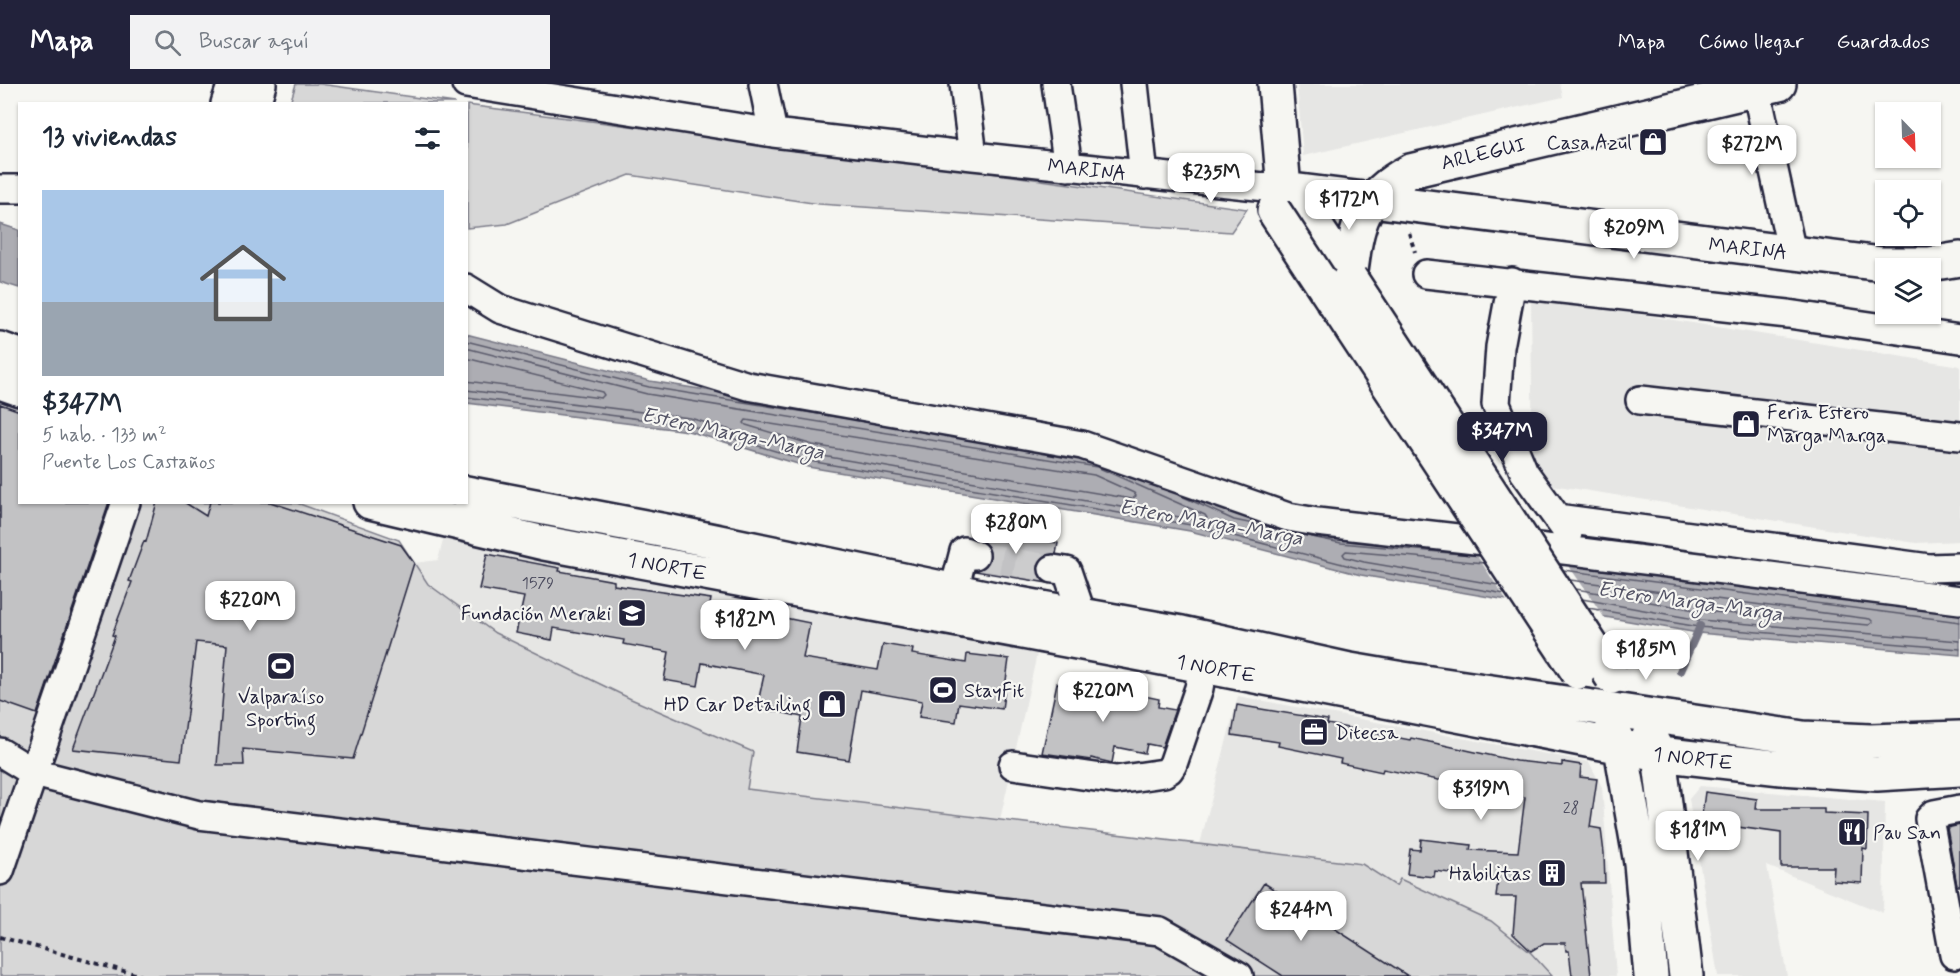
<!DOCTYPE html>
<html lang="es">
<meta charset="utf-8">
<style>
:root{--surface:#fff;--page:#f2f2f3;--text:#1f2937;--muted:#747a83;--accent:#22223b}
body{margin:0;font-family:Mynerve,sans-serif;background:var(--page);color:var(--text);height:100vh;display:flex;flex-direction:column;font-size:22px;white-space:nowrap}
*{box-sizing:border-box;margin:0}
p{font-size:20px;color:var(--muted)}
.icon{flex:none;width:33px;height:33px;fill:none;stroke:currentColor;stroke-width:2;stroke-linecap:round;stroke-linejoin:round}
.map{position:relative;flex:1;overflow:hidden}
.side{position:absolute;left:18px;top:18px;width:450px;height:402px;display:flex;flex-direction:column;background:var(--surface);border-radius:0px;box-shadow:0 2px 4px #0004}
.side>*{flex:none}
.needle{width:39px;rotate:157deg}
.buttons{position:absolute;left:1875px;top:18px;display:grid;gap:12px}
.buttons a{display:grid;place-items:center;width:66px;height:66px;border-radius:0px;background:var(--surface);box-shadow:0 2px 4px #0004;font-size:30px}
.price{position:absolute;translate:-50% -51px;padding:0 14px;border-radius:12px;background:#fff;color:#222;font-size:20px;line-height:39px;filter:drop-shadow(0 2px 3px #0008)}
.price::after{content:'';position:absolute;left:50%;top:36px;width:18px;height:14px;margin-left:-9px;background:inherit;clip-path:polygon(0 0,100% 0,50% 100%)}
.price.on{background:var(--accent);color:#fff}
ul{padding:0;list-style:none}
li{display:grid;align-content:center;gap:12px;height:318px;padding:0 24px}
li span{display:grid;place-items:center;height:186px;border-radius:0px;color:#555}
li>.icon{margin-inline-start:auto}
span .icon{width:108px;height:108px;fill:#fffc;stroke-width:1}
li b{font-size:26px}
h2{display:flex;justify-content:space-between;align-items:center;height:72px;padding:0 24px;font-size:26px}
header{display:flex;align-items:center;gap:36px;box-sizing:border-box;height:84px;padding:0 30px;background:var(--accent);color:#fff}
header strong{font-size:28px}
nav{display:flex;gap:33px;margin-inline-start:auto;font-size:21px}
.search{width:420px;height:54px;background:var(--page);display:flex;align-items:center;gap:15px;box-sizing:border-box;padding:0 21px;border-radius:0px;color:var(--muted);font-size:22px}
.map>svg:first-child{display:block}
.built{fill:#e6e6e4}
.green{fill:#d7d7d7;stroke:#7c7c89;stroke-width:1.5}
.water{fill:#adadb3;stroke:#757583;stroke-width:1.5}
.pier{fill:#f6f6f2}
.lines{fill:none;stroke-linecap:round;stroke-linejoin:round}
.shore{stroke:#5a5a6b;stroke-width:1.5}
.stream{stroke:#757583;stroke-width:8}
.building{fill:#c2c2c4;stroke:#22223b;stroke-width:1.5}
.minor-tunnel{stroke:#cccccd;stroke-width:27;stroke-dasharray:27 14;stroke-linecap:butt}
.minor-casing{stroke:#22223b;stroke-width:32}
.major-casing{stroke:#22223b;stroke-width:38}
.path{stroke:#22223b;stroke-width:4;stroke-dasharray:4.5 4.5;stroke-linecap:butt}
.minor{stroke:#f6f6f2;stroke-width:27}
.major{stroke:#f6f6f2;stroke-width:33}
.major-bridge-casing{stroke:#22223b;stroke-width:38;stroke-linecap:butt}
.major-bridge{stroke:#f6f6f2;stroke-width:33}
.labels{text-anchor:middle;stroke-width:4.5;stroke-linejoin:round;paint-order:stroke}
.number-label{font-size:16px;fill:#4a4a5d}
.poi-label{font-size:20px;fill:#22223b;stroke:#f6f6f2;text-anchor:end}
.street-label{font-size:20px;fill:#22223b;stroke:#f6f6f2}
.water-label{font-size:21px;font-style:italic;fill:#535365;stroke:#f6f6f2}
</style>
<header>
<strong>Mapa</strong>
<div class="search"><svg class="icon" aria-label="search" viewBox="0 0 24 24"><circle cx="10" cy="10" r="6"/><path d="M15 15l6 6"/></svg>Buscar aquí</div>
<nav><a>Mapa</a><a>Cómo llegar</a><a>Guardados</a></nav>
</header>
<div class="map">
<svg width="1960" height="892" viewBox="0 0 1960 892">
<rect width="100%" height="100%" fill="#f6f6f2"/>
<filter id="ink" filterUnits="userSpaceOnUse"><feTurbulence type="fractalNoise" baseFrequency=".0167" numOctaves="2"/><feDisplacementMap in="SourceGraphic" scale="12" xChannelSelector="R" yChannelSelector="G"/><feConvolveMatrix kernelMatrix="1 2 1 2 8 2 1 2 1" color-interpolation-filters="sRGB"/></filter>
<g filter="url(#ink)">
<path class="built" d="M1297 0H1560L1563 13 1303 72Z
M1531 213 1960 282V457L1916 459 1533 398Z
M444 453 1037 570 1000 736 747 705 753 668 631 615 495 549 428 500 414 479 438 476Z
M1238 612 1589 678 1602 703 1616 892H1552L1531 869 1400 795 1396 802 1362 780 1200 760Z
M1700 702 1885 718 1883 829 1767 782 1787 892H1718L1689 715Z"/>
<path class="green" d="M296 0H320L455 19H290Z
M467 21 969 86 1247 125 1231 148 819 120 630 91 507 140 467 144Z
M0 311 19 318 20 418 297 419 399 456 428 500 495 549 631 615 753 668 747 705 1362 780 1396 802 1400 795 1491 837 1531 869 1552 892H0Z"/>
<path class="water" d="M0 140 19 146V204L0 198Z
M466 250 650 297 1101 370 1237 430 1341 453 1960 525V571L1698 549 1361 491 1190 447 808 383 688 347 467 319Z"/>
<path class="pier" d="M1470 461 1560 469 1606 536 1508 519Z"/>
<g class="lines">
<path class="shore" d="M466 257 649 303 850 335
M466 264 647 310 1097 383 1205 431 1207 434 1203 437 811 370 690 334 466 306
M466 274 602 308 604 311 601 314 466 297
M466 313 688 341 809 377 1191 441 1362 485 1505 510
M746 336 1094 391 1134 409 1136 412 1132 415 813 361 746 341 744 339Z
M1177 410 1234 436 1278 445
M1302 451 1341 459 1472 471
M1485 479 1346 467 1343 470 1345 473 1364 478 1499 501
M1563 486 1960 538
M1570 496 1870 535 1873 538 1869 541 1701 527 1576 505
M1582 515 1700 536 1960 557
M1588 524 1699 543 1960 565"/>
<path class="stream" d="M1680 587 1700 542"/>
</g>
<path class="building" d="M0 320 20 327V418H109L37 630 0 617Z
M157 418H184L206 432 210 418H270L401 461 414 479 353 675 243 665 244 681H217L227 561 196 558 181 676 73 665 115 552 112 551 132 498 129 497 144 457 146 458Z
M980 446 1058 459 1056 470 1047 471 1040 476 1038 482 1039 491 1048 499 975 487 985 483 990 476 991 469 987 461 978 455Z
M487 470 560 484 559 487 614 497V501L711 515 709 526 779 540 780 533 810 539 803 574 878 586 883 560 913 565 912 570 966 579 967 570 1009 575 1002 625 959 619 956 638 919 633 922 617 861 606 849 676 797 668 802 633 757 623 764 591 702 579 698 602 664 596 669 568 623 560 624 556 554 544 552 556 516 549 524 513 479 505Z
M1077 598 1159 615 1158 623 1175 626 1162 663 1147 660 1145 669 1115 663 1112 679 1091 674V676L1042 669 1057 599 1076 603Z
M1237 621 1328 636 1327 640 1410 656 1411 654 1439 660 1516 677 1562 682V678L1581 681 1580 693 1597 695 1590 743 1601 745 1604 769 1605 799H1581L1591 892H1572L1569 867H1566L1565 859H1544L1531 867 1513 850 1516 813H1496L1498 795 1435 787 1434 793 1407 790 1410 765 1420 766 1421 755 1471 761 1470 766 1518 768 1525 713 1383 685 1382 688 1340 679 1341 675 1278 662 1279 658 1232 651Z
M1705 708 1757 715 1756 725H1824V729L1868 731 1867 765 1863 764 1862 799 1833 797 1834 783H1781V749L1701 738Z
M1960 741V802H1957L1947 744Z
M1264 799 1408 892H1283L1227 856Z"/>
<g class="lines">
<path class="minor-tunnel" d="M975 471 1053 485"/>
<g class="minor-casing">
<path id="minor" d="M466 0 773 49 973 72 1284 105
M763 0 773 49
M964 0 973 72
M1056 0 1068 83
M1134 0 1144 91
M1755 0 1792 169
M0 105H20
M1426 190 1788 230 1960 255
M1512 198 1500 263 1496 320 1524 388 1568 449
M466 204 500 225 748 302 1082 361 1288 433 1317 438 1581 468 1960 516
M1640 316 1960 352
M1557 434 1929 484 1960 483
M1053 485 1067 487 1082 531
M954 506 964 467 975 471
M0 668 34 689 199 731 1160 847 1239 892
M1013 681 1116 696 1164 689 1169 686 1173 680 1199 604 1203 582
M0 787 126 418
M1954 871 1929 735 1934 730 1960 725"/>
</g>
<g class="major-casing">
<path id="major" d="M1275 0 1284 105 1275 125
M228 20 235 0
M253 20 259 0
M1284 105 1882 180H1929L1960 175
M1284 105 1307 129 1350 194
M1350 194C1357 141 1359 114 1410 87L1779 0
M0 265 20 272
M0 298 20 305
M466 409 671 448 1014 519 1182 549 1350 586 1403 595 1803 654 1870 657 1960 654
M370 418 544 459 1131 568 1659 670 1781 684 1877 690 1960 685
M1612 646 1621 664 1641 779 1651 892
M1649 652 1659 670 1686 892"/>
</g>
<path class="path" d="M1409 149 1415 168
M0 853 142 892"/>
<use href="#minor" class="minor"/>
<use href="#major" class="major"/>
<g class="major-bridge-casing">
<path id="major-bridge" d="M1274 127 1578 588
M1350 194 1612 593"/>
</g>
<use href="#major-bridge" class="major-bridge"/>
</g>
</g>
<defs>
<g id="shop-square" transform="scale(1.5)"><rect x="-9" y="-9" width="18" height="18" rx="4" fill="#22223b" stroke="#f6f6f2"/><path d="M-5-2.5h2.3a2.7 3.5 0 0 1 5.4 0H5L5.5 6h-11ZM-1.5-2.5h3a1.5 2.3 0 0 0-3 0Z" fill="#fff"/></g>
<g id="school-square" transform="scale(1.5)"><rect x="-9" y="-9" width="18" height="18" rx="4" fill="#22223b" stroke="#f6f6f2"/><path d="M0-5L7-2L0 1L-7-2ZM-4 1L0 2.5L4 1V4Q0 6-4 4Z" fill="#fff"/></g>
<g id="stadium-square" transform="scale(1.5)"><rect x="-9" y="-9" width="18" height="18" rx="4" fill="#22223b" stroke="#f6f6f2"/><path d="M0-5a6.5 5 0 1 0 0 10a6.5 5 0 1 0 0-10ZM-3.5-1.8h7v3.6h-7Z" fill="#fff"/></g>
<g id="office-square" transform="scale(1.5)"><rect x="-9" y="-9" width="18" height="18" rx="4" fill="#22223b" stroke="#f6f6f2"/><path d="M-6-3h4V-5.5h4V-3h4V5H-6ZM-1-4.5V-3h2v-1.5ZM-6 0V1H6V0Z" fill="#fff"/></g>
<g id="restaurant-square" transform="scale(1.5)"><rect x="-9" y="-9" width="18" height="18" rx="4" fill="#22223b" stroke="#f6f6f2"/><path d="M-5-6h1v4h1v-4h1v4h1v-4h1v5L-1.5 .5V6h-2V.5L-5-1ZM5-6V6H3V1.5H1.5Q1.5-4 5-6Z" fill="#fff"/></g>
<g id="building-square" transform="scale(1.5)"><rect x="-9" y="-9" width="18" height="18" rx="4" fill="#22223b" stroke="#f6f6f2"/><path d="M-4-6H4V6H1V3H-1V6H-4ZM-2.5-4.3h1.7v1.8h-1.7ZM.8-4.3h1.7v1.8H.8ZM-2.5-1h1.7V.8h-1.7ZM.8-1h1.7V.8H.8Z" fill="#fff"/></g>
</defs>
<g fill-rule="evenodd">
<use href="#shop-square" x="1653" y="58"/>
<use href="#shop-square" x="1746" y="340"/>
<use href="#school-square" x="632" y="529"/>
<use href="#stadium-square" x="281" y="582"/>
<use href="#stadium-square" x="943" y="606"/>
<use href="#shop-square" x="832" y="620"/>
<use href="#office-square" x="1314" y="648"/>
<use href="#restaurant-square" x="1852" y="748"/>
<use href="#building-square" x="1552" y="789"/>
</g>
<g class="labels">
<g class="number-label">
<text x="538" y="504">1579</text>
<text x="1571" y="729">28</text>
</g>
<g class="poi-label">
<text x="1632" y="65">Casa Azul</text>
<text x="1767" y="335" text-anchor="start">Feria Estero<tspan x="1767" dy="23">Marga Marga</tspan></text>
<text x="611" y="536">Fundación Meraki</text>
<text x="964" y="613" text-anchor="start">StayFit</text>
<text x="281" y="619" text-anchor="middle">Valparaíso<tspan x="281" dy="23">Sporting</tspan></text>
<text x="811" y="627">HD Car Detailing</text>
<text x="1335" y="655" text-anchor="start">Ditecsa</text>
<text x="1873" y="755" text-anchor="start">Pau San</text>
<text x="1531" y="796">Habilitas</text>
</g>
<g class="street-label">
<text transform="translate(1483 69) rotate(-13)" y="7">ARLEGUI</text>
<text transform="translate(1087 85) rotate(6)" y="7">MARINA</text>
<text transform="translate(1748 164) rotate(6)" y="7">MARINA</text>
<text transform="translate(667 482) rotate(11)" y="7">1 NORTE</text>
<text transform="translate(1216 584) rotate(11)" y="7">1 NORTE</text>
<text transform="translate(1693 674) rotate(7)" y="7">1 NORTE</text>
</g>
<g class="water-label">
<text transform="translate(733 349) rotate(12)" y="7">Estero Marga-Marga</text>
<text transform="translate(1211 438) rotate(10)" y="7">Estero Marga-Marga</text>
<text transform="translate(1690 517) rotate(8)" y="7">Estero Marga-Marga</text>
</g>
</g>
</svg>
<div class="buttons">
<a><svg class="needle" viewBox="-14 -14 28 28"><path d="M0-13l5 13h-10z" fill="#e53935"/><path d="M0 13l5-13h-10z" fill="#747a83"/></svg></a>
<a><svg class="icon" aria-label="locate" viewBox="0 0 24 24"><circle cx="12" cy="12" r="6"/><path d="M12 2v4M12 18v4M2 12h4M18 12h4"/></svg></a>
<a><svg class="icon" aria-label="layers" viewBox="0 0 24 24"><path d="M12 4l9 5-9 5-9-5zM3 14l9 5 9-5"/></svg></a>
</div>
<b class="price" style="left:1752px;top:92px">$272M</b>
<b class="price" style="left:1211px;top:120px">$235M</b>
<b class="price" style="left:1349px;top:147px">$172M</b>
<b class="price" style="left:1634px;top:176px">$209M</b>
<b class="price on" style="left:1502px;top:379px">$347M</b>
<b class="price" style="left:1016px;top:471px">$280M</b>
<b class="price" style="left:250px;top:548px">$220M</b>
<b class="price" style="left:745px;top:567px">$182M</b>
<b class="price" style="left:1646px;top:597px">$185M</b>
<b class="price" style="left:1103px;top:639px">$220M</b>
<b class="price" style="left:1481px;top:737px">$319M</b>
<b class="price" style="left:1698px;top:778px">$181M</b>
<b class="price" style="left:1301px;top:858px">$244M</b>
<section class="side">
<h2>13 viviendas<svg class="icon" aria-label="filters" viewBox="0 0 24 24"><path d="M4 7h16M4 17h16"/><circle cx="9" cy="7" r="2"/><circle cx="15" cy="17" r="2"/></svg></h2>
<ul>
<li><span style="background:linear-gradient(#a9c7e8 60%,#9aa5b1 0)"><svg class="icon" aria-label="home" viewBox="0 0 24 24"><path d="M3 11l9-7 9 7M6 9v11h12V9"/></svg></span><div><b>$347M</b><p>5 hab. · 133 m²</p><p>Puente Los Castaños</p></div></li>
</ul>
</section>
</div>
